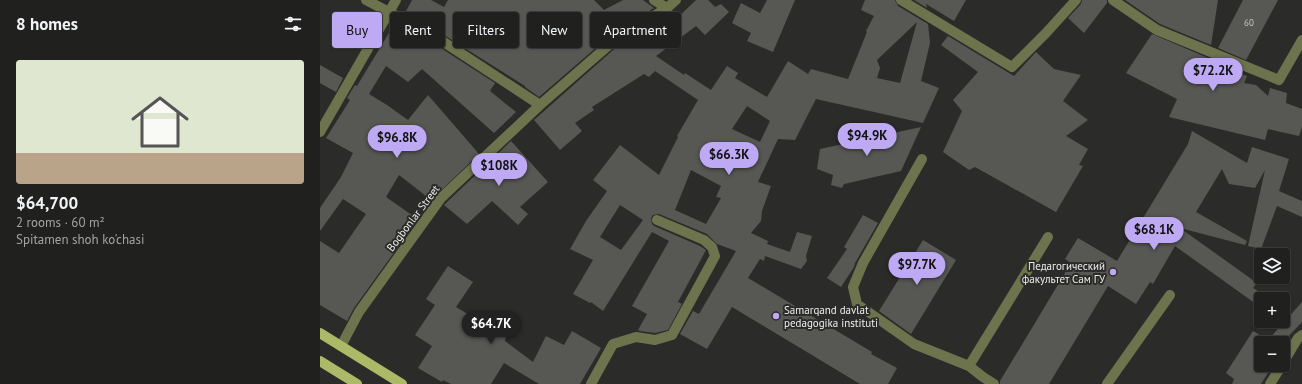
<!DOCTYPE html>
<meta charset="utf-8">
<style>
:root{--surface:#20211f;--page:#282928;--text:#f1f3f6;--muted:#a2a3a4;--line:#3d3e3d;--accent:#bea9f4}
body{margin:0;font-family:"PT Sans",sans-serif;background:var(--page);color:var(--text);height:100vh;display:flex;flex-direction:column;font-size:15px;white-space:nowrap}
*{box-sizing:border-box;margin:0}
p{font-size:13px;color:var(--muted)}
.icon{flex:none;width:22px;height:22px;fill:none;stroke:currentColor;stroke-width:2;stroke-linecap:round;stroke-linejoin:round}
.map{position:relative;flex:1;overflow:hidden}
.side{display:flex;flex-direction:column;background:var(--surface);width:320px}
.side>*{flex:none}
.top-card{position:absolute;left:12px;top:12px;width:380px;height:36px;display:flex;gap:8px}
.tools{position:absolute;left:934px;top:248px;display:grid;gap:8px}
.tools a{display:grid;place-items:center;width:36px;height:36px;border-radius:4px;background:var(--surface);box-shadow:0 1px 3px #0004,0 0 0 1px var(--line);font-size:20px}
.price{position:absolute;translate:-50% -34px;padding:0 9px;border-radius:14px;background:var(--accent);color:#111;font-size:13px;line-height:26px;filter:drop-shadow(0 1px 2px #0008)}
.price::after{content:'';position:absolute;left:50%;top:24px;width:12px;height:9px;margin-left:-6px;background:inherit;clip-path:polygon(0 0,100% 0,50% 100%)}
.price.on{background:#222;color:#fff}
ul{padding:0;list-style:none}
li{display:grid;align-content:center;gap:8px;height:212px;padding:0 16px}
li+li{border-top:1px solid var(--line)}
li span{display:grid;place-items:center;height:124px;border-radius:4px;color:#555}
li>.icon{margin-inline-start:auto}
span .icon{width:72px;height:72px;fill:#fffc;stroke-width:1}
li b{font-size:17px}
h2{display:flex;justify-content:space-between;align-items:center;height:48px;padding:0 16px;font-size:17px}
.pill{padding:0 14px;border-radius:4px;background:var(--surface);box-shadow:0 1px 3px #0004,0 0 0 1px var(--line);font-size:14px;line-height:36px}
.pill.on{background:var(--accent);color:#111}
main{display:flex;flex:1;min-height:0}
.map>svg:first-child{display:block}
.building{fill:#575854;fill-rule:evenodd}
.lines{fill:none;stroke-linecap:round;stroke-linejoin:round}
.minor{stroke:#6c734d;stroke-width:10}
.major{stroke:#acba68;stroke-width:10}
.poi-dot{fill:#bea9f4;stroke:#2b2c29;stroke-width:1.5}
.labels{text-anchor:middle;stroke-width:4;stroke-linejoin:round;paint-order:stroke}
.number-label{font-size:9px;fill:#c8c8c6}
.street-label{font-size:11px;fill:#eeeeec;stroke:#2b2c29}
.poi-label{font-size:11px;fill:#eeeeec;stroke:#2b2c29;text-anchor:end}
</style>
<main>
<section class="side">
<h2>8 homes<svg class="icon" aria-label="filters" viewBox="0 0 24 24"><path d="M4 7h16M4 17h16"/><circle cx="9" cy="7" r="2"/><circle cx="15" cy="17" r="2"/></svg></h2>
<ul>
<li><span style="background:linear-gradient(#dfe7d0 75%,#b9a48a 0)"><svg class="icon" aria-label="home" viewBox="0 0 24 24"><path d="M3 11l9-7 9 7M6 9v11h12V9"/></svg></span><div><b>$64,700</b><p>2 rooms · 60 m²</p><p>Spitamen shoh ko'chasi</p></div></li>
</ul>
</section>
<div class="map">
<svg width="982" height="384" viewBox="0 0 982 384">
<rect width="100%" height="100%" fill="#2b2c29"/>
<path class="building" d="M92 0H111L124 7 128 0H274L284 10 303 0H323L334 8 293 33 219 97 205 87V86L116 30 85 13Z
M376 0H388L395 7 401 4 409 12 385 35 376 26 336 56 364 75 365 73 391 90 407 66 418 73 415 78 447 97 468 61 488 74 491 69 528 79 547 32 546 31 554 16 541 10 545 0H575L578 6 608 24 610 43 601 81 619 88 603 123 496 99 475 140 458 139 438 182 451 186 442 211 441 221 431 233 448 241 447 244 470 252 477 232 492 236 486 256 487 261 481 269 445 256 444 261 440 259 428 278 552 352 551 354 577 368 568 384H540L412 307 387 349 360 334 373 311 379 314 416 251 397 244 387 234 339 214 333 215 331 218 332 224 334 226 380 246 386 250 358 302 362 304 348 330 335 333 320 331 318 330 327 314 312 306 349 241 332 232 283 311 271 302 270 303 253 294 273 260 250 249 266 221 287 191 273 180 300 145 339 175 358 137 357 136 378 100 335 71 329 77 324 74 272 107 274 110 255 123 262 131 240 150 214 120 301 43 344 17 350 25ZM597 22 580 83 557 78 560 68 557 60ZM427 106 450 121 440 142 412 129ZM371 170 401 186 396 197 401 198 386 224 355 210ZM300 205 323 220 301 250 280 237Z
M447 0H475L453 52 427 41 431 33 412 23 421 3 440 13Z
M594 0H646L634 21 606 4 607 8Z
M762 0H787V3L764 33 748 18 761 4Z
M805 0H898L891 45 840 24Z
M923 0H958L926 60 898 48Z
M80 25 110 41 175 83 170 91 196 112 174 133 102 69 88 82 66 66 49 94 67 105 88 120 108 95 159 154 111 200 79 175 66 197 96 218 86 236 34 308 27 321 0 305V241L19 253 46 214 23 199 0 231V208L21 177 33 153 6 138 30 100 27 98 35 85 37 86 72 28 77 31Z
M832 34 888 58 886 71 892 60 920 71 919 73 927 76 924 83 936 85 948 96 950 88 967 93 966 103 982 109V127L979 136 948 129 945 140 849 117 857 99 806 73Z
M628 36 694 76 716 52 734 69 761 75 743 101 768 120 746 136 768 149 759 165 763 166 736 212 655 167 649 170 623 152 642 111 633 100 658 72 621 45Z
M0 65 23 78 16 92 0 83Z
M601 127 581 171 524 184 522 188 511 185 513 175 497 169 500 149Z
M872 131 927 163 932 147 969 159 959 191 982 201V217L957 206 941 249 928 246 945 170 935 188 909 184 902 169 876 212 927 241 925 245 860 228 937 283 933 288 943 294 936 304 855 246 833 284 830 282 816 304 788 286 729 384H680V381L751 263 745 259 758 238 797 261 868 144Z
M191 141 228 182 200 207 208 214 198 225 172 201 147 224 124 205Z
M543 215 558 223 535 263 534 267 521 287 507 278 527 249 524 247Z
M603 240 636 260 591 334 559 311Z
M128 266 153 282 136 307 186 337 185 341 213 362 226 336 244 345 252 331 281 348 260 384H219L184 363 171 384H131L123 380 122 382 98 368 112 346 95 335 115 305 106 299Z
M982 302V322L962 343H941V365H953L941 384H912L914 379 906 373 933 331 948 340Z"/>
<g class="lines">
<path class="minor" d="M46 0 113 35 220 105
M334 0 347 8
M581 0 692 67 726 33 756 0
M793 0 837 30 959 80 982 40
M0 132 76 0
M602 159 543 263 533 287 537 304 594 344 649 366
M21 346 39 312 121 198 220 105 297 38 347 8 356 0
M963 363 978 338 982 335
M271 384 293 344 316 337 335 340 352 335 395 256 392 247 384 240 337 220
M674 384 663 377 649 366 728 237
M787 384 850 295
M950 384 962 365"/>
<path class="major" d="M0 333 82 384
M0 361 37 384"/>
</g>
<g class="poi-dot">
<circle cx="793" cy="272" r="4"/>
<circle cx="456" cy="316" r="4"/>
</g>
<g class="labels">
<g class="number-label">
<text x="929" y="26">60</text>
</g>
<g class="street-label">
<text transform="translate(93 218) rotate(-53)" y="4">Bogbonlar Street</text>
</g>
<g class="poi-label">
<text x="785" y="270">Педагогический<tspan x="785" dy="13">факультет Сам ГУ</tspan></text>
<text x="464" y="314" text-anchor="start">Samarqand davlat<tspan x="464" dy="13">pedagogika instituti</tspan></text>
</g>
</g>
</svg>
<div class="tools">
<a><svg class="icon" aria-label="layers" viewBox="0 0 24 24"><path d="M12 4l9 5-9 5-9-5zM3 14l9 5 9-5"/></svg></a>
<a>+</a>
<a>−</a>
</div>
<b class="price" style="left:893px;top:92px">$72.2K</b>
<b class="price" style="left:547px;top:157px">$94.9K</b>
<b class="price" style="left:77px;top:159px">$96.8K</b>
<b class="price" style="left:409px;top:176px">$66.3K</b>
<b class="price" style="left:179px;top:187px">$108K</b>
<b class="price" style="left:834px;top:251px">$68.1K</b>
<b class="price" style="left:597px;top:286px">$97.7K</b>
<b class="price on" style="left:171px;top:345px">$64.7K</b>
<div class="top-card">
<a class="pill on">Buy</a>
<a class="pill">Rent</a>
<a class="pill">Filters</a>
<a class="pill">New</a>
<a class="pill">Apartment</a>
</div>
</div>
</main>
